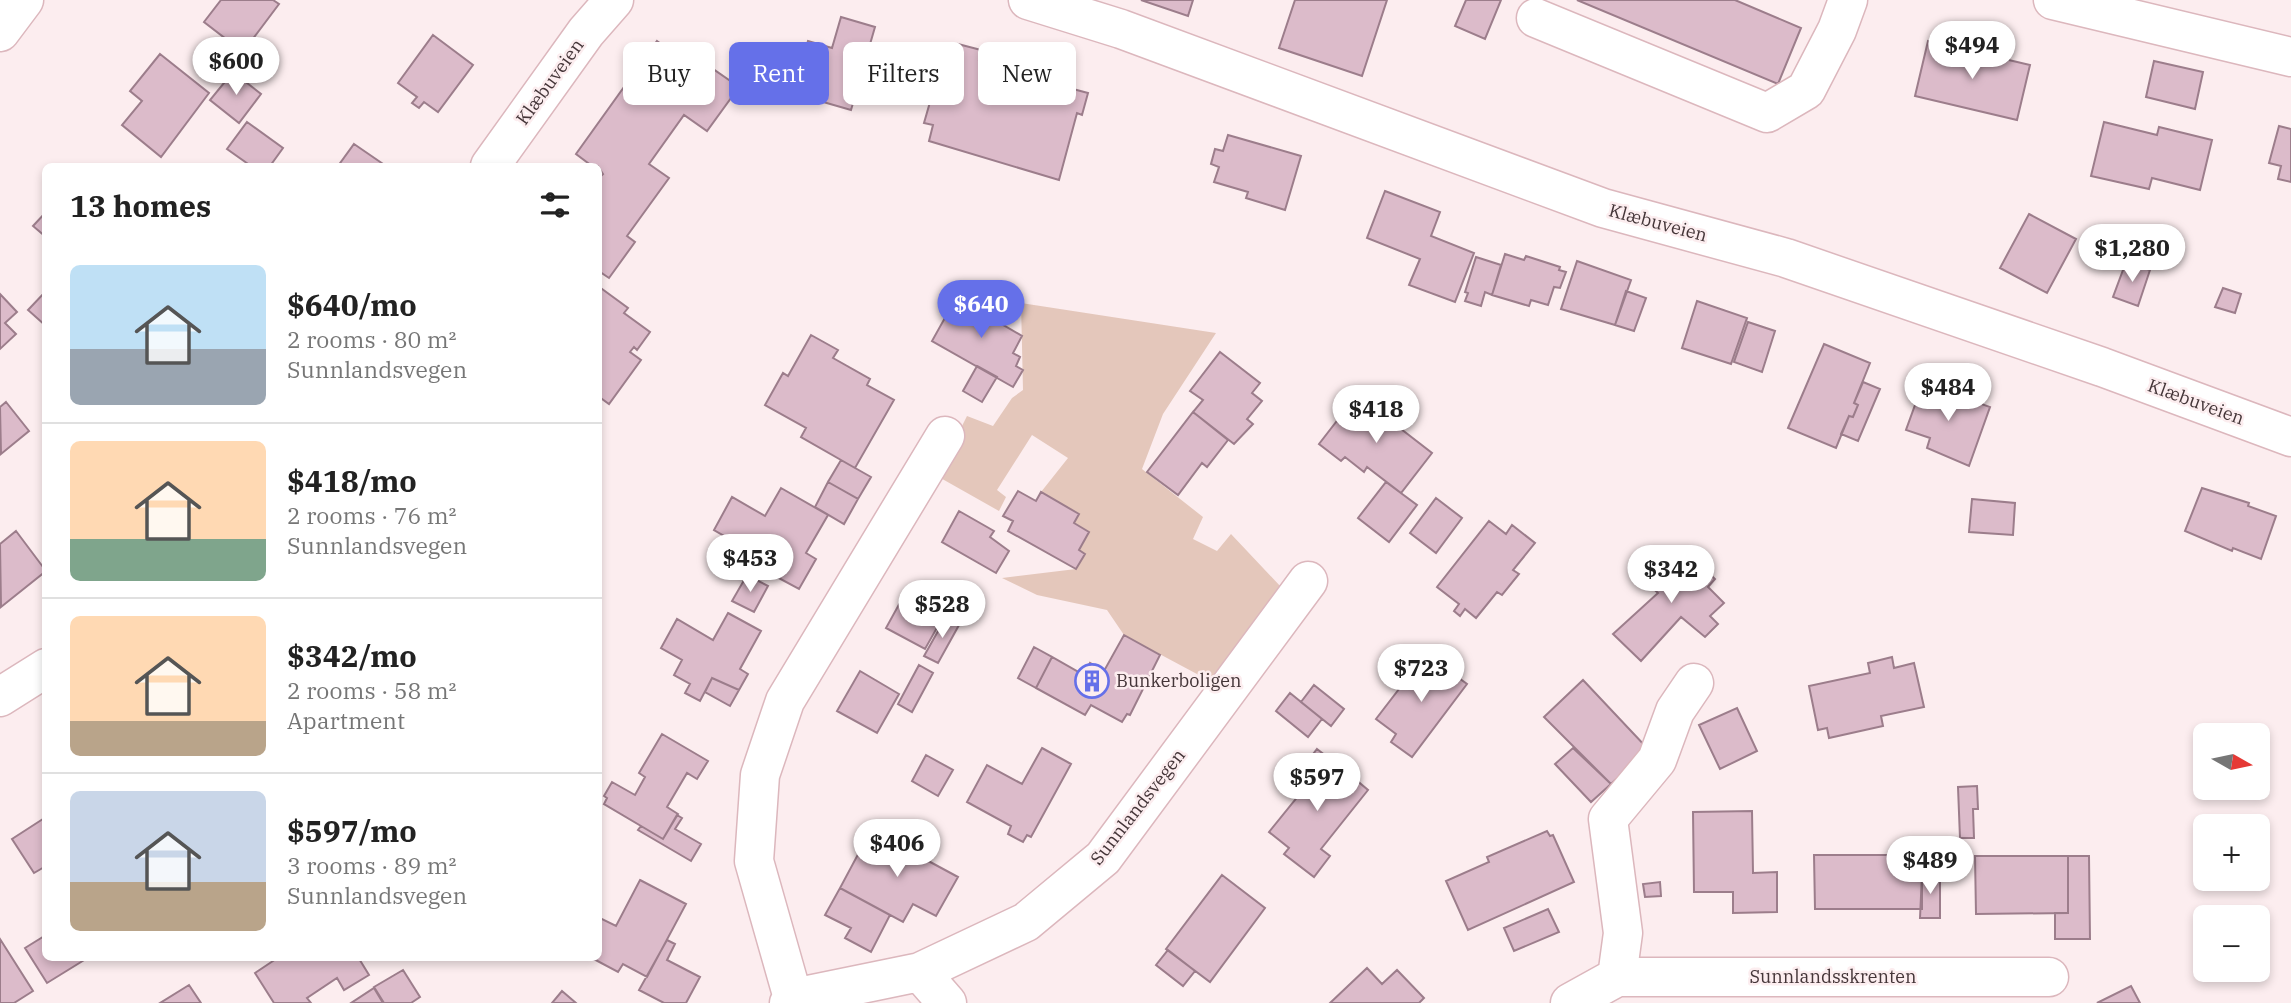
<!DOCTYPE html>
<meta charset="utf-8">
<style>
:root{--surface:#fff;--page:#f2f2f2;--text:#222;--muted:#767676;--line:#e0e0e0;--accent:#6570e9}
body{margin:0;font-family:"IBM Plex Serif",serif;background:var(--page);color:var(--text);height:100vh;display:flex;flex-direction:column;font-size:26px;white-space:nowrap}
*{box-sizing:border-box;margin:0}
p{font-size:23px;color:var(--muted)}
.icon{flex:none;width:38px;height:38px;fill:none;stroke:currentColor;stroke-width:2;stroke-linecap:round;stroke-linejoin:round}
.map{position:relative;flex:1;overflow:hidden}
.side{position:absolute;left:42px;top:163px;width:560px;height:798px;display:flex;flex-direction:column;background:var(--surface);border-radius:10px;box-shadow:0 4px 10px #0003}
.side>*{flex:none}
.banner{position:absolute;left:623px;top:42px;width:665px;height:63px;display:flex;gap:14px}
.needle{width:46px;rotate:99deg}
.tools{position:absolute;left:2193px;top:723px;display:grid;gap:14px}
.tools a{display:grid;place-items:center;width:77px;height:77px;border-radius:10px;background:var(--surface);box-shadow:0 4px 10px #0003;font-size:35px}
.price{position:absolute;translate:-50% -60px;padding:0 16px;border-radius:24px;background:#fff;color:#222;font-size:23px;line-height:46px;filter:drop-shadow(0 2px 4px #0008)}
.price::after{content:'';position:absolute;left:50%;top:42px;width:21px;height:16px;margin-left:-10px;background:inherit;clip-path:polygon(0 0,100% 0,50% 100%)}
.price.selected{background:var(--accent);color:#fff}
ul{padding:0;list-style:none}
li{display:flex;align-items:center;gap:21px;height:175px;padding:0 28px}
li+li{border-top:2px solid var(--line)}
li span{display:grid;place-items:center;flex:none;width:196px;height:140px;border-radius:10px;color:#555}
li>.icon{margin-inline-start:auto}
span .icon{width:84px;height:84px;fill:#fffc;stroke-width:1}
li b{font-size:30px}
h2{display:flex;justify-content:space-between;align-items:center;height:84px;padding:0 28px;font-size:30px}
.pill{padding:0 24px;border-radius:10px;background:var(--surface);box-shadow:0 4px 10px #0003;font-size:24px;line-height:63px}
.pill.selected{background:var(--accent);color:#fff}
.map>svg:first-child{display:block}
.green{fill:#e4c7bb}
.building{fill:#dcbbca;stroke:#9c7d8b;stroke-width:2}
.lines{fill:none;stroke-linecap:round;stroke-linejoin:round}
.minor-casing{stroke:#dcb7bd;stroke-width:41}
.minor{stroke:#fff;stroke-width:38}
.labels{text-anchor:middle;stroke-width:5;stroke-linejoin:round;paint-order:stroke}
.street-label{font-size:18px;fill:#443538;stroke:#fcedef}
.poi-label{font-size:18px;fill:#443538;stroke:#fcedef;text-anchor:start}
</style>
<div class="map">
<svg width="2291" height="1003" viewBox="0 0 2291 1003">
<rect width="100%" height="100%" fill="#fcedef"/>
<path class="green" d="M1021 303 1216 333 1163 414 1142 469 1203 517 1193 539 1217 551 1231 534 1281 587 1210 681 1124 635 1107 610 1037 595 1002 578 1076 569 1084 554 1079 550 1089 532 1074 523 1079 514 1041 492 1068 458 1032 435 997 490 1006 497 999 511 937 476 967 416 993 426 1012 398 1023 390Z"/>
<path class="building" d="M221 0H273L279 4 243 52 204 22Z
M1141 0H1193L1188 16Z
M1295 0H1387L1362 76 1279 48Z
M1466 0H1501L1485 39 1455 26Z
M1577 0H1735L1801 28 1778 84Z
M841 17 875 27 851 110 792 93 808 41 832 48Z
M433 35 473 65 438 112 424 102 419 108 412 103 417 97 398 83Z
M657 41 701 73 699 76 705 80 713 69 739 87 707 131 684 115 649 164 669 178 627 236 635 242 609 278 600 272 598 275V179L603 174 598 166H592L576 154Z
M1928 41 2030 65 2017 120 1915 96Z
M958 44 981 50 979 60 1029 78 1025 93 1039 96 1043 81 1088 93 1082 115 1077 113 1059 180 929 141 933 125 924 123 945 50 956 53Z
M160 54 209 93 161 157 122 125 142 101 130 91Z
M2154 61 2203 72 2195 109 2146 97Z
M233 72 261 94 239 123 210 100Z
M247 122 283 148 270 166H251L227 149Z
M2104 122 2157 135 2159 127 2212 140 2200 190 2152 178 2149 189 2091 176Z
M2279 126 2291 129V182L2278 179 2281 166 2269 163Z
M1228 135 1301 156 1285 210 1246 198 1248 192 1214 182 1219 167 1211 164 1215 149 1223 151Z
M354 144 386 166H338Z
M1385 191 1440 212 1431 236 1474 253 1455 302 1409 285 1420 259 1367 238Z
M46 212V237L33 226Z
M2029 214 2076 239 2047 293 2000 268Z
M1505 254 1524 260 1526 256 1560 267 1559 270 1566 272 1560 288 1554 287 1548 305 1531 300 1529 306 1492 295Z
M1476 257 1501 265 1492 295 1485 292 1481 306 1465 301 1468 293 1465 292Z
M1577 261 1631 280 1615 325 1561 309Z
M2126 262 2150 270 2138 306 2113 297Z
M598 286 628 308 624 313 650 332 637 350 634 347 630 352 641 360 609 404 598 396Z
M2223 288 2241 294 2235 313 2215 307Z
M46 291V326L28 310Z
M1626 291 1646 298 1634 331 1615 325Z
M0 294 17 312 5 323 16 334 0 349Z
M956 298 973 307 976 302 1003 317 1000 323 1022 336 1013 353 1020 357 1016 366 1023 370 1013 387 932 341Z
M1697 301 1747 318 1731 364 1682 348Z
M1748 322 1775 331 1762 372 1734 362Z
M811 335 838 350 833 358 870 379 867 385 894 400 855 468 801 437 806 428 765 405 783 373 788 376Z
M1824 344 1870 363 1854 403 1858 405 1853 417 1849 416 1836 448 1788 428Z
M1220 352 1260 383 1252 393 1262 401 1247 419 1253 424 1234 444 1193 412 1203 400 1190 391Z
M977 366 997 377 982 402 963 391Z
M1863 382 1880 389 1858 441 1841 434 1849 416 1853 417 1858 405 1854 403Z
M1923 383 1990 407 1969 466 1927 448 1930 438 1906 430Z
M1357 395 1432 453 1401 493 1367 467 1364 472 1345 457 1341 461 1319 444Z
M6 402 29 431 1 454 0 407Z
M1193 412 1228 440 1207 467 1202 463 1178 495 1147 472Z
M841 460 871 477 858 499 828 482Z
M828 482 858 499 844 524 815 507Z
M1386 482 1417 505 1389 542 1358 518Z
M781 488 828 515 806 553 816 559 799 589 775 576 779 568 771 563 767 571 740 555 745 548 714 530 732 497 765 516Z
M2202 488 2249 503 2248 506 2276 516 2261 559 2233 548 2232 551 2185 531Z
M1018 491 1036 501 1041 492 1079 514 1074 523 1089 532 1079 550 1085 554 1076 569 1008 531 1013 521 1003 516Z
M1436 498 1462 518 1436 553 1410 533Z
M1972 499 2015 503 2013 535 1969 532Z
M959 511 994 531 990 537 1009 551 996 573 942 542Z
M1489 521 1506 534 1512 525 1535 543 1513 570 1519 574 1502 595 1497 592 1476 618 1465 609 1460 616 1454 611 1459 604 1437 587Z
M16 531 46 571 1 607 0 544Z
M1672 550 1689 567 1695 560 1715 579 1708 587 1724 603 1710 616 1718 624 1705 637 1681 617 1641 661 1613 634 1658 593 1643 579Z
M747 575 768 586 754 612 732 601Z
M908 588 947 610 925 649 886 628Z
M728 613 761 631 740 669 748 674 739 690 712 678 700 701 685 693 690 684 674 675 682 660 661 648 677 619 713 640Z
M946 617 959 625 938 663 924 656Z
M1124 635 1160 655 1130 715 1127 714 1122 722 1091 705 1085 715 1036 688 1052 657 1084 675 1090 663 1104 671Z
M1034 647 1052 657 1036 688 1018 678Z
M1426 654 1467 684 1412 757 1391 742 1396 734 1376 719Z
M1892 657 1894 668 1914 663 1924 707 1881 716 1883 726 1829 738 1827 728 1818 730 1809 686 1870 673 1868 663Z
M919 665 933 673 912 712 898 704Z
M860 671 899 694 877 733 837 711Z
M712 678 739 690 730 706 705 692Z
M1583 680 1648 749 1611 784 1544 717Z
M1314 685 1344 709 1331 726 1301 702Z
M1290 693 1322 719 1308 737 1276 711Z
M1737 708 1757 751 1720 769 1699 725Z
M662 734 708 761 697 779 687 773 667 807 678 814 663 839 604 804 607 798 604 796 612 782 635 795 645 777 639 773Z
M1042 748 1071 764 1031 837 1027 835 1023 842 1008 834 1011 826 967 802 987 765 1022 784Z
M1573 748 1611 784 1591 802 1555 764Z
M1317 749 1335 763 1331 768 1345 779 1349 774 1368 790 1321 849 1330 856 1314 877 1284 854 1289 848 1269 832 1308 784 1297 775Z
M926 755 953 770 938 796 912 781Z
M1977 786 1978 809H1973L1974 838H1960L1958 787Z
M1752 811 1753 873 1777 872V912L1733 913V892H1694L1693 812Z
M677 815 682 818 675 829 701 844 691 861 638 830 641 826 663 839Z
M46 817V866L34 873 12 839Z
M871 830 958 877 936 916 913 904 903 922 840 888Z
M1547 831 1550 836 1553 835 1574 882 1468 930 1446 881 1489 862 1487 857Z
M1814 855H1922V909H1815Z
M1975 856H2068V913L1976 914Z
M2068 856H2089L2090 939H2055V913H2068Z
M1922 874H1940V918H1920Z
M1222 875 1265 908 1210 982 1166 949Z
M640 880 686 904 647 977 623 964 618 972 590 957H598V917L616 926Z
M1660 882 1661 896 1645 897 1643 884Z
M840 888 890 915 871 952 845 938 851 928 825 915Z
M1548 909 1559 932 1514 951 1504 928Z
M46 935V957H89L47 983 25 948Z
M0 939 33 991 14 1003H0Z
M667 940 675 944 667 960 700 977 686 1003H664L639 990Z
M1168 950 1195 971 1183 986 1156 965Z
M279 957H358L369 975 344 990 337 978 307 998 311 1003H274L255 973Z
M1367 968 1382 984 1397 970 1424 998 1419 1003H1330Z
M403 970 420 997 411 1003H384L374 987Z
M189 985 201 1003H160Z
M2131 986 2140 1003H2097Z
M374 988 383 1003H351Z
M562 991 576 1003H552Z"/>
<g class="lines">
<g class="minor-casing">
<path id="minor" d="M1028 0 1121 29 1603 208 1786 258 2102 367 2291 437
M2053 0 2291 57
M1536 18 1767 113 1806 90 1837 30 1848 0
M0 32 24 0
M490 166 586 32 614 0
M0 697 46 668
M920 972 947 1003
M1617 977 1623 933 1608 819 1657 760 1675 711 1694 683
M793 998 754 861 760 775 785 701 945 436
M789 1003 793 998 920 972 1026 922 1103 858 1308 581
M1570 1003 1617 977H2049"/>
</g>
<use href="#minor" class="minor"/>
</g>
<defs>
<g id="building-ring" transform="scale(1.75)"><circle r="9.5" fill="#fcedef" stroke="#6570e9" stroke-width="1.5"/><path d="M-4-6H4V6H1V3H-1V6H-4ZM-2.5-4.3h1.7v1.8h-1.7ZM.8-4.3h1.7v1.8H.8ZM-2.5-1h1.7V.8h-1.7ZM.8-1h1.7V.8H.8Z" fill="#6570e9"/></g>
</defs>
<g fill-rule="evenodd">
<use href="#building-ring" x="1092" y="681"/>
</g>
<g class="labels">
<g class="street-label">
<text transform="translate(550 82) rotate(-54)" y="6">Klæbuveien</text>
<text transform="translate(1658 223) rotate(15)" y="6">Klæbuveien</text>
<text transform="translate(2196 402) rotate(20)" y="6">Klæbuveien</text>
<text transform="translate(1138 807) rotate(-52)" y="6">Sunnlandsvegen</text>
<text x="1833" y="983">Sunnlandsskrenten</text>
</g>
<g class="poi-label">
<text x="1116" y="687">Bunkerboligen</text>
</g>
</g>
</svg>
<div class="tools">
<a><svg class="needle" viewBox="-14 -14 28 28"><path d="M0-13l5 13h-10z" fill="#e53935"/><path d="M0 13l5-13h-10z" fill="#767676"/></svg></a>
<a>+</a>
<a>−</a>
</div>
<b class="price" style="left:1972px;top:81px">$494</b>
<b class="price" style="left:236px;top:97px">$600</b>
<b class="price" style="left:2132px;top:284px">$1,280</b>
<b class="price selected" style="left:981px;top:340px">$640</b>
<b class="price" style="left:1948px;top:423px">$484</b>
<b class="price" style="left:1376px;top:445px">$418</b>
<b class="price" style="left:750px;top:594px">$453</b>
<b class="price" style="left:1671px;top:605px">$342</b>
<b class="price" style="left:942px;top:640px">$528</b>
<b class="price" style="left:1421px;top:704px">$723</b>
<b class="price" style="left:1317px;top:813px">$597</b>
<b class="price" style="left:897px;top:879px">$406</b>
<b class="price" style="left:1930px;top:896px">$489</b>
<div class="banner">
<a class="pill">Buy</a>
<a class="pill selected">Rent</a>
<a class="pill">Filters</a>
<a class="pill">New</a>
</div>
<section class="side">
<h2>13 homes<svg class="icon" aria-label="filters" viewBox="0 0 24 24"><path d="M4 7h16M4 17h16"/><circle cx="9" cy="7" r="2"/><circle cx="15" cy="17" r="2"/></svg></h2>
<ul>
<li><span style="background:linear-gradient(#bfe0f5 60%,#9aa5b1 0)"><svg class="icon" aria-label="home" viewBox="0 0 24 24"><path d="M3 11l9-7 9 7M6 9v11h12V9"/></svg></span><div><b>$640/mo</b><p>2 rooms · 80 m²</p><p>Sunnlandsvegen</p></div></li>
<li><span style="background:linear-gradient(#ffd9b3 70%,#7fa58c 0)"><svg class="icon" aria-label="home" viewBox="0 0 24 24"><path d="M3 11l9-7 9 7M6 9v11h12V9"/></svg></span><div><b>$418/mo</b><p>2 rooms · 76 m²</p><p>Sunnlandsvegen</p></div></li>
<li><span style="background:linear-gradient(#ffd9b3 75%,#b9a48a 0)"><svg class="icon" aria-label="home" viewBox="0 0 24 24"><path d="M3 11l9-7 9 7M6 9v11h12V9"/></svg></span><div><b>$342/mo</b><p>2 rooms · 58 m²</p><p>Apartment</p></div></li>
<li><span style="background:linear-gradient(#c9d6e8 65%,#b9a48a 0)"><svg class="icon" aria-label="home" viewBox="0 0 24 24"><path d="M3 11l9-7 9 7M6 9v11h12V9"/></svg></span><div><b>$597/mo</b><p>3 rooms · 89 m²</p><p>Sunnlandsvegen</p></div></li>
</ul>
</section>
</div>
